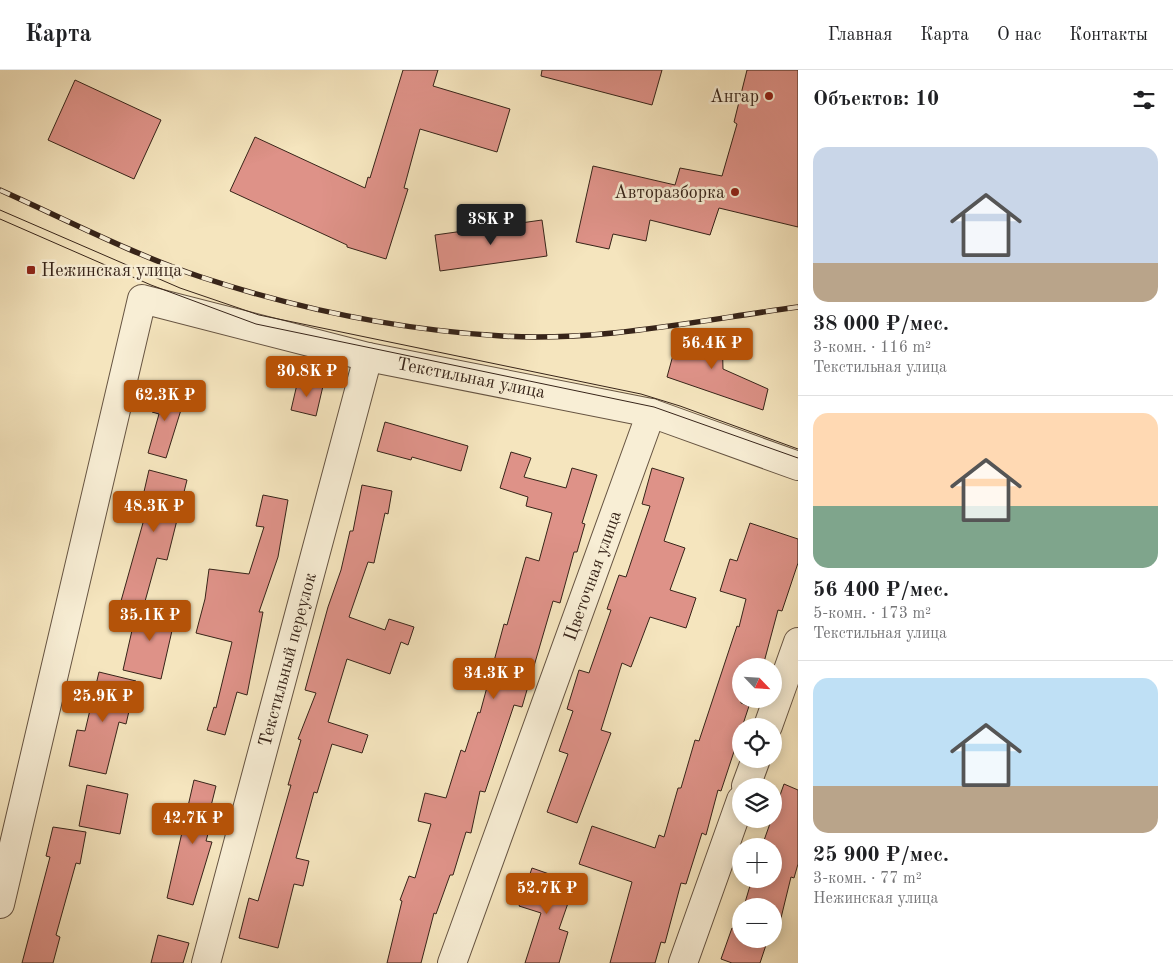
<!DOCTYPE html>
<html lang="ru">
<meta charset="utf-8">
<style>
:root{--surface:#fff;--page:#f6f6f6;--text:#202124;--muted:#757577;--line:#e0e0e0;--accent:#b45309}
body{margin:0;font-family:"Old Standard TT",serif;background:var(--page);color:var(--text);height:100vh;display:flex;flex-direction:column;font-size:19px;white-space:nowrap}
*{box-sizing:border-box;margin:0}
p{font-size:16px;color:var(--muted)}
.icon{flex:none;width:28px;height:28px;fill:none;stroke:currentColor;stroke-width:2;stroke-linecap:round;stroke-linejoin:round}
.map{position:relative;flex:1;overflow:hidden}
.panel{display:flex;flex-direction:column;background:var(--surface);width:375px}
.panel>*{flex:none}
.needle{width:32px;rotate:115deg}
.buttons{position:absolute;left:732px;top:588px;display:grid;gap:10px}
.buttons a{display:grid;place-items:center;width:50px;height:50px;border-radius:50%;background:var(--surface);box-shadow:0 2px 12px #0003;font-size:25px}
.price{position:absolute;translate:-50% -42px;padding:0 11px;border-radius:5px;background:var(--accent);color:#fff;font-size:16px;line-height:32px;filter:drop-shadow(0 1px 2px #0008)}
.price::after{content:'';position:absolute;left:50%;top:30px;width:15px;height:11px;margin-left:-8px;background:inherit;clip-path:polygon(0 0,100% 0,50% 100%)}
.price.current{background:#222;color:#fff}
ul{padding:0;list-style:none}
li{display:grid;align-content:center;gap:10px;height:265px;padding:0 15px}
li+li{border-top:1px solid var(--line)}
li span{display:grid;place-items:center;height:155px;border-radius:15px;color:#555}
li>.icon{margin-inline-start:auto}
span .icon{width:90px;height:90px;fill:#fffc;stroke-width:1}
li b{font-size:21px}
h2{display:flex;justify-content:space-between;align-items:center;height:60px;padding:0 15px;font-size:21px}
header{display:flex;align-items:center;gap:30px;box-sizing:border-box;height:70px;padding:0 25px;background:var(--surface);border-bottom:1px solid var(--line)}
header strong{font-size:24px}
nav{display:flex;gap:28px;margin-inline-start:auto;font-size:18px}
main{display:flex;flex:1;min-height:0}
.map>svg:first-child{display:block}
.building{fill:#de9288;stroke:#372419}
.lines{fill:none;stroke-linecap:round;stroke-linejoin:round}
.minor-casing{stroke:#665442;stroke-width:30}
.minor{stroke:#f8eed5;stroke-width:28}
.tram{stroke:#372419;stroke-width:1}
.rail-casing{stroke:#372419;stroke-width:5.5}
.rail{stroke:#f8eed5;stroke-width:4;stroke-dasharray:11;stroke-linecap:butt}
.poi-dot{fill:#8f2418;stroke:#f8eed5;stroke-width:2}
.labels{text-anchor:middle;stroke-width:5;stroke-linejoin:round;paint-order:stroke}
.poi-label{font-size:18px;fill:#372419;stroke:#f8eed5;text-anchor:end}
.street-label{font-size:18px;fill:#372419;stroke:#f8eed5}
</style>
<header>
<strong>Карта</strong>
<nav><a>Главная</a><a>Карта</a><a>О нас</a><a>Контакты</a></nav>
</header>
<main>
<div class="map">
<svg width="798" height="893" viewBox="0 0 798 893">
<rect width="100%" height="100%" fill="#f5e5be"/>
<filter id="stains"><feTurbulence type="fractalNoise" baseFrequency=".004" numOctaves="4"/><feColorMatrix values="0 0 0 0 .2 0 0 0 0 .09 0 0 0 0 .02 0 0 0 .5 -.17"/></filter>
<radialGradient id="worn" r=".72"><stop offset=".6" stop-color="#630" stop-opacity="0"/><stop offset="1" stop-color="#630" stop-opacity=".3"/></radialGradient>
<path class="building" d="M403 0H438L433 16 510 39 497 82 420 59 404 118 408 119 386 189 347 177V175L230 121 255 67 365 118 368 107 370 108Z
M542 0H662L652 35 541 6Z
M747 0H798V157L719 138 710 165 650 150 646 171 613 164 609 179 576 172 593 96 675 115 680 98 722 106 737 54 734 52Z
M75 10 161 50 134 109 48 70Z
M542 150 547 186 440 201 435 165Z
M722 262 723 299 768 319 763 340 667 307 678 267Z
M298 310 323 316 316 346 291 340Z
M158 320 185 327 166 388 148 383 159 344 152 342Z
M385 352 468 376 461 401 412 387 411 390 377 381Z
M511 382 531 388 524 407 566 418 572 398 597 405 582 453 585 454 577 482H574L560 533 553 531 522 637 514 635 485 722 480 721 471 763 466 762 453 805H450L436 844 434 843 421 893H387L402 831 400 830 409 806 415 808 431 754 418 751 425 723 446 728 461 680 465 682 478 642 480 643 504 554 507 555 526 487 539 491 552 443 526 436 528 427 500 418Z
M652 398 684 408 664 471 685 478 670 520 696 528 686 558 650 547 631 597 622 593 601 660 611 663 577 753 547 742 568 684 559 681 573 641 567 639 579 600 589 603 611 540 607 539 619 505 626 507 650 436 642 434Z
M149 400 187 410 167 490 157 488 144 535 121 531 150 428 143 426Z
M362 415 392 421 388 444 385 443 374 493 368 492 349 547 385 560 389 549 414 557 408 575 401 572 390 604 347 589 328 652 368 665 362 683 332 674 317 723 314 722 296 788 309 791 303 816 294 814 278 878 239 868 249 828 258 831 291 715H288L301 670 298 669 316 623 305 620 328 537 341 500 350 461H353Z
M263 425 288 430 278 487 259 542H263L247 625 237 622 225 665 207 660 214 637 216 638 232 572 196 563 205 529 209 499 249 504 264 457 256 456Z
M750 453 798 469V493L782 541 778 540 763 596H741V633L749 636 721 721 718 720 706 765 702 763 686 814 681 813 665 873 661 872 655 893H610L632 812 579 794 592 756 655 778 659 765 664 767 678 718H681L695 670 699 671 737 556 739 557 746 529 720 521 730 489 737 491Z
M138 534 176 543 161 609 123 600Z
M99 602 136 611 126 654 119 652 106 704 69 696 77 660 85 661Z
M194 710 216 716 209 744 213 746 206 771 212 772 193 835 167 828Z
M784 714 798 720V794L794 808 791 807 780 852 774 851V836H744L752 809H774V776H762Z
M87 715 128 724 120 764 79 756Z
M53 757 86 762 80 794 76 793 56 865 60 867 53 893H22L50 787 46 786Z
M532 798 575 813 559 859 568 862 559 893H525L541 843 519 836Z
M741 849V869H768L760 893H732L721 889 732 858 739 860Z
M158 865 189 873 183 893H151Z"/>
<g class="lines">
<g class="minor-casing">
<g id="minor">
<path d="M768 656 798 572"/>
<path d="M746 716 756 689"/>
<path id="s1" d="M0 834 142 229 368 287 651 343 798 396"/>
<path id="s2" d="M206 893 368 287"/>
<path id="s3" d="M452 893 651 343"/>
<path d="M683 893 741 730"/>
</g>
</g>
<use href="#minor" class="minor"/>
<path class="tram" d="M0 140 180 218 259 245 641 324 680 336 798 379
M0 149 151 215 256 254 654 337 798 388"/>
<g class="rail-casing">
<path id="rail" d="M0 120C65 149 134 185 201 207 298 239 400 260 502 266 600 272 701 250 798 237"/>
</g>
<use href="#rail" class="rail"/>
</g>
<g class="poi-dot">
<circle cx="769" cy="26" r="5"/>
<circle cx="735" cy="122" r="5"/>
<rect x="26" y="195" width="10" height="10" rx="2.5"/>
</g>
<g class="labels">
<g class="poi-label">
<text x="759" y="32">Ангар</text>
<text x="725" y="128">Авторазборка</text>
<text x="41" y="206" text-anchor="start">Нежинская улица</text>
</g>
<g class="street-label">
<text dy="6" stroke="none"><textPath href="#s1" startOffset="960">Текстильная улица</textPath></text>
<text dy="6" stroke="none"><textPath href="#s3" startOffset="412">Цветочная улица</textPath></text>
<text dy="6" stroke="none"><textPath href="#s2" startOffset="314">Текстильный переулок</textPath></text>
</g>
</g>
<rect width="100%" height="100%" filter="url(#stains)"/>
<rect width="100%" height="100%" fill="url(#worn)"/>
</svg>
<div class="buttons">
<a><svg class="needle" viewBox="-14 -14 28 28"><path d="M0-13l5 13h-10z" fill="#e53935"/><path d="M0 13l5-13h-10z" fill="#757577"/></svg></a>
<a><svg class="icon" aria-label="locate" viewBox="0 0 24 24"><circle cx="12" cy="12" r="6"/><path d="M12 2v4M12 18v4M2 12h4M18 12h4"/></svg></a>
<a><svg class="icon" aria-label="layers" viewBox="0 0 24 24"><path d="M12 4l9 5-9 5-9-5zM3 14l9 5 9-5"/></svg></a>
<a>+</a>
<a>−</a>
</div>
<b class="price current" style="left:491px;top:176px">38K ₽</b>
<b class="price" style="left:712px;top:300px">56.4K ₽</b>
<b class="price" style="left:307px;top:328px">30.8K ₽</b>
<b class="price" style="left:165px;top:352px">62.3K ₽</b>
<b class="price" style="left:154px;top:463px">48.3K ₽</b>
<b class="price" style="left:150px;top:572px">35.1K ₽</b>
<b class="price" style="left:494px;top:630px">34.3K ₽</b>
<b class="price" style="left:103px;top:653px">25.9K ₽</b>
<b class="price" style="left:193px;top:775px">42.7K ₽</b>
<b class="price" style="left:547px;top:845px">52.7K ₽</b>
</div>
<section class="panel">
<h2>Объектов: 10<svg class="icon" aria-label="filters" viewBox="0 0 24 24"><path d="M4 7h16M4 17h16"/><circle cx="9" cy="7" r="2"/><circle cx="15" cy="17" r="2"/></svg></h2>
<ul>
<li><span style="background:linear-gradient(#c9d6e8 75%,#b9a48a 0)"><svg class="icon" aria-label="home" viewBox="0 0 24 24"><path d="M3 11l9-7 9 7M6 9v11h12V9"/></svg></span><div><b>38 000 ₽/мес.</b><p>3-комн. · 116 m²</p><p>Текстильная улица</p></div></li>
<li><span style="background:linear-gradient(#ffd9b3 60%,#7fa58c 0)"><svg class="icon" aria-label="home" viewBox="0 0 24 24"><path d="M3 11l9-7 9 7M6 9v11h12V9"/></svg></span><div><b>56 400 ₽/мес.</b><p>5-комн. · 173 m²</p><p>Текстильная улица</p></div></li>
<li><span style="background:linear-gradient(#bfe0f5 70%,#b9a48a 0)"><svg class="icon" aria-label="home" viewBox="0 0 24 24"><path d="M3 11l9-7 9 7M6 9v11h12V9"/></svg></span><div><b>25 900 ₽/мес.</b><p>3-комн. · 77 m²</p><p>Нежинская улица</p></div></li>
</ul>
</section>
</main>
